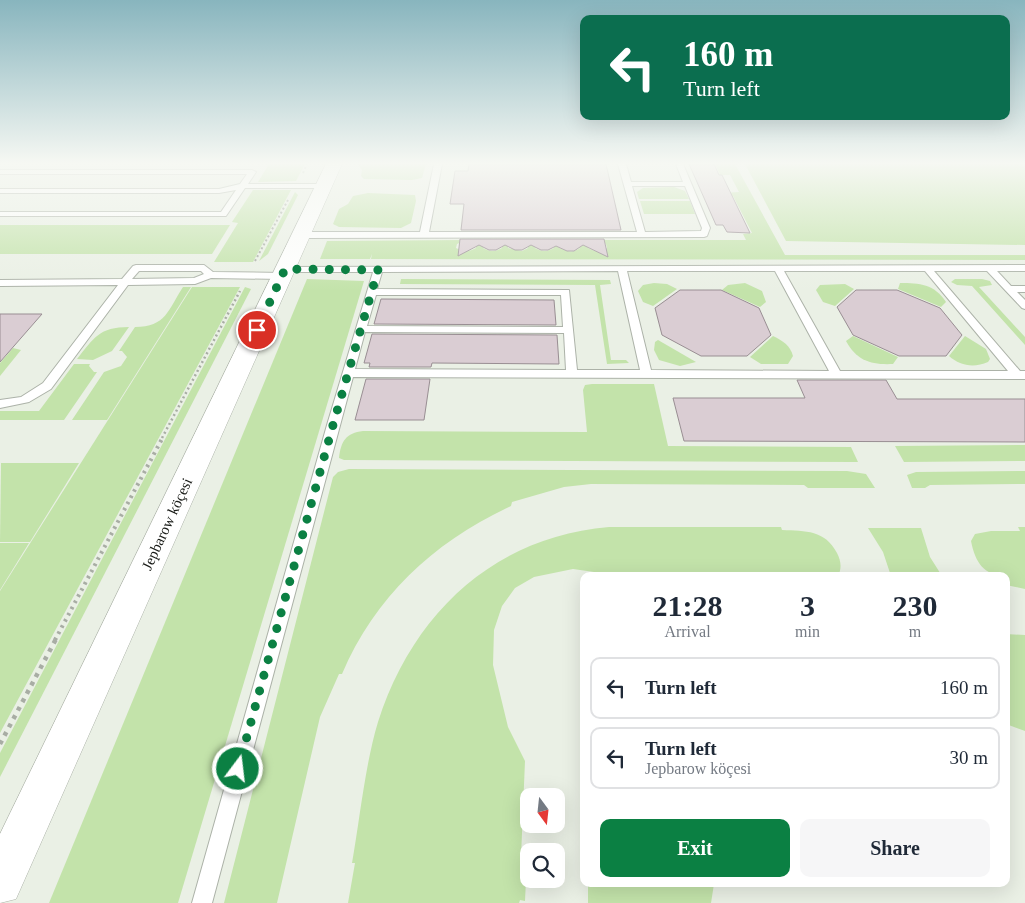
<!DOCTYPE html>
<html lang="en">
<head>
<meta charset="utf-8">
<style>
	body { margin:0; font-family:"Times New Roman",serif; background:#f6f6f7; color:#1f2937; height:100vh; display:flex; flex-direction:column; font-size:19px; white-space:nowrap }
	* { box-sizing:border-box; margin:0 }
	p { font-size:16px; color:#747a83 }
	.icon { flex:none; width:28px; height:28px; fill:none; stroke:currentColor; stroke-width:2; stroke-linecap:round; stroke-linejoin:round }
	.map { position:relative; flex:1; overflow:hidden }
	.panel { position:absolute; left:580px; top:572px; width:430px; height:315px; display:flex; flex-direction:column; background:#fff; border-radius:10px; box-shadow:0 5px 20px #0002 }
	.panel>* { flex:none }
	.banner { position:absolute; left:580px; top:15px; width:430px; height:105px; border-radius:10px; box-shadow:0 5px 20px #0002; background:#0b6e4f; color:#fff; overflow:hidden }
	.needle { width:32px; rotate:165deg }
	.tools { position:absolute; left:520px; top:788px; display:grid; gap:10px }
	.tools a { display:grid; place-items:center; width:45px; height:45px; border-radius:10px; background:#fff; box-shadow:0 5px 20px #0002; font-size:25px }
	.pin { position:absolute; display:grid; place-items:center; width:42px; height:42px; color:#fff; margin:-21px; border:2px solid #fff; border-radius:50%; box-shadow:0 1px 5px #0007 }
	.me { position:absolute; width:55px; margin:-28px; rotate:15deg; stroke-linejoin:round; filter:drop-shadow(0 0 4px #0008) }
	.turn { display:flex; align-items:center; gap:18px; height:105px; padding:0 20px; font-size:22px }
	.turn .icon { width:65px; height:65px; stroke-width:2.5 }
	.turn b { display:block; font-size:35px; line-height:42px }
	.eta { display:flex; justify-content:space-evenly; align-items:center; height:85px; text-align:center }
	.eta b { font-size:30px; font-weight:800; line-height:35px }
	.cta { display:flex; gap:10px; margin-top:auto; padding:10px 20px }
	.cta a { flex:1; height:58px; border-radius:10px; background:#0b8043; color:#fff; font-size:20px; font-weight:800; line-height:58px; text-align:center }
	.cta a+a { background:#f6f6f7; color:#1f2937 }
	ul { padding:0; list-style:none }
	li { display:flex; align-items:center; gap:15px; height:62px; margin:0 10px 8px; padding:0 10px; border:2px solid #e0e1e3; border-radius:10px }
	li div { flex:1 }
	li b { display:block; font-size:19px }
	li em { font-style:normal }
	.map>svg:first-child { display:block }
</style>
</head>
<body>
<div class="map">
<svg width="1025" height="903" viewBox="0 0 1025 903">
	<rect width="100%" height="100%" fill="#eaf0e5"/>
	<!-- green -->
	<g fill="#c3e3aa">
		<path d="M269,164H305L296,181L258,182Z"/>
		<path d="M358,164H426L422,178L412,180L364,179L361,176L362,170Z"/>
		<path d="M715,164H735L785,255H1025V260L371,259L372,254L370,259H320L327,241L466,240L457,244L456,248C464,252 469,252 476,248V244H483V248C490,252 495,252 502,248V244H508V248L522,251L528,248V244H534L535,248C542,252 547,252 554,248V243L560,244V248C568,252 573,253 580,248L579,244H587L588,248C595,252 600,252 607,248L606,244L597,240H746L743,234L752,233L733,196H724L723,193L739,192L730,175H720Z"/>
		<path d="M745,164H1025V245L786,241Z"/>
		<path d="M674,187L685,191L689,199H639L637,192L643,188Z"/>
		<path d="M253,190H291L253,262H214L238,223L232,222Z"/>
		<path d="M295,192L298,195L268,254L259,261Z"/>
		<path d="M368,193L415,195L416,201L411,223L401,228L339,227L333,224L339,209L348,204L353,196Z"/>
		<path d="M640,201H690L695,214H644Z"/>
		<path d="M0,225H230L212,254H0Z"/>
		<path d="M307,279L364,281L178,903H49Z"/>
		<path d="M401,279L610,280L611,284L600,285L611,360H626L629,363L607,364L595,285L400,284Z"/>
		<path d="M955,279H982L990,281L992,285L979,287L1025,337V345L972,286L957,285L951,282Z"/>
		<path d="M654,283L667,284L677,289L653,306L643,302L638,291L643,285Z"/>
		<path d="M745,283L762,291L766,302L760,307L722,290L728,285Z"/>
		<path d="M900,283C920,283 934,284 946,302L941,307L898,289Z"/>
		<path d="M845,284L854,289L835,306L823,302L816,290L820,285Z"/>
		<path d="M183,287H191L107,420H72L104,372L121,366L127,357L122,351H119L135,327C166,327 168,310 183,287Z"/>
		<path d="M192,287H240L0,733V591Z"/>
		<path d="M245,287L251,289L0,777V753Z"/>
		<path d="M129,327L112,351L93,360L77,359C94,338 99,327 129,327Z"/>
		<path d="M773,336C783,341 790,345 793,356L788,364H761L750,357Z"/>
		<path d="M853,336L898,357L893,364C871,365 857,361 846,341Z"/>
		<path d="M965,336L986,349L990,359L988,362C974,368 960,366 949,356Z"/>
		<path d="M658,340L696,362L680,366L659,360L654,350L655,342Z"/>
		<path d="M13,348L21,350L0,376V363Z"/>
		<path d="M74,364H90L89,366L94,372H97L64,420H0V411H39Z"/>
		<path d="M592,384H654L668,446L851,447L858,462L344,460L339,458C341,441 346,433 363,431L587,432L583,390L585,385Z"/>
		<path d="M1025,445V461L904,462L895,446Z"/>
		<path d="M1,463H79L30,542H0Z"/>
		<path d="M349,469L847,471L866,474L875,488H808L804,485L591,484L564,487L512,502L511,506C434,542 376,595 342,674H339L320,717L277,903H224L333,477L338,472Z"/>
		<path d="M1025,471V484L930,485L925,488H912L907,475L916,472Z"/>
		<path d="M609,527H781L782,530C806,531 825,530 837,553C841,561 842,568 838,576H622L573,569L534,577L515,588L502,606L494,630L493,665L508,727L525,761L521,857L527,858L525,901L520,900L519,903H348L355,863H352C360,818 365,765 378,722C413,613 494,537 609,527Z"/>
		<path d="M1018,527H1025V589L1006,585V576C984,576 975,562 971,541L975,534L991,531H1020Z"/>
		<path d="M868,528H921L930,557L942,576H891L883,552Z"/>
		<path d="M0,543H29L0,590Z"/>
		<path d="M1006,634L1025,635V731L1006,724Z"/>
		<path d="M588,884H714L711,903H588Z"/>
	</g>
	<!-- building -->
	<g fill="#dacdd3" stroke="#998e93">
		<path d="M469,164H606L621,230H461L464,204H450L455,171H468Z"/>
		<path d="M689,164H714L719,175H722L750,233L727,232L723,225H716Z"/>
		<path d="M460,239H604L608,257L583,245L574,251H567L556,246L548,250H541L531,245L522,250H515L505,245L496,250H489L479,245L458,256Z"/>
		<path d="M680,290H721L759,308L771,335L747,356H701L662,335L655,308Z"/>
		<path d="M856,290H897L940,308L962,335L946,356H899L853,335L837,307Z"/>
		<path d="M381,299L554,300L556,325L374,324Z"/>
		<path d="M0,314H42L0,362Z"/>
		<path d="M372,334L557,335L559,364L432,363L431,367H369L370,363H364Z"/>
		<path d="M366,379H430L424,420H355Z"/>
		<path d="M797,380H886L897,399H1025V442L684,441L673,398H805Z"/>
	</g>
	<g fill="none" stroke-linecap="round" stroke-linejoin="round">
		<defs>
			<g id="service">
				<path d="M434,164H442L429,232H637L618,164H626L631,182H683L676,164H683L710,228L707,236L704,237L301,238L297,235L301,232H420ZM632,186H685L702,228L701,231L645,232Z"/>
				<path d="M0,170H252L256,172L248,184H324L328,186L324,188H245L226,216H0V212H221L236,190L219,193H0V189H219L240,184L247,174H0Z"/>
				<path d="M204,265L213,272L282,273L287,276L282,279L211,278L195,284L128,285L51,389L29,402L0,408V400L21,397L43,383L118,285L0,286V280L122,279L133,266L136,265ZM139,271H201L204,274L194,278L132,279Z"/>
				<path d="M1025,265V271H997L1011,286H1025V292H1017L1025,300V309L1022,308L987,271H934L1020,371H1025V379L353,377L212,903H192L327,425L373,272H285L282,271V267ZM618,271L640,370H577L569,290L377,289L382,272ZM627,271H775L829,371L651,370ZM784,271H925L1008,371H840ZM376,295H561L563,327L367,326ZM365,332L564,333L566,370L355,369Z"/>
			</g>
			<path id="tertiary" d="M326,164H342L16,899L0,903V834Z"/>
		</defs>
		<!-- service casing -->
		<use href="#service" stroke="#acb2a8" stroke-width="2"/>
		<!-- tertiary casing -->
		<use href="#tertiary" stroke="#acb2a8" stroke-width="1"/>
		<!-- path-far3 -->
		<g stroke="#a8ada4" stroke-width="2" stroke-dasharray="2 2.5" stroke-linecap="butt">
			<path d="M303,173L307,164"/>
			<path d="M255,261L288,200"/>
		</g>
		<!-- path-far2 -->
		<path stroke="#a8ada4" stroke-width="2.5" stroke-dasharray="2 3" stroke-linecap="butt" d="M162,438L240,291"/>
		<!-- path-far1 -->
		<path stroke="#a8ada4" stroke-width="4" stroke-dasharray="2.5 4.5" stroke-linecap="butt" d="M55,640L163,437"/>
		<!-- path -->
		<path stroke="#a8ada4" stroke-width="4.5" stroke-dasharray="4 5.5" stroke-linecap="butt" d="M0,744L56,639"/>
		<!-- service -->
		<use href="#service" fill="#fff" fill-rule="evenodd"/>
		<!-- tertiary -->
		<use href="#tertiary" fill="#fff" fill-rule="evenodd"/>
	</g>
	<!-- sky -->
	<linearGradient id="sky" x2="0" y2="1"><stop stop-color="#88b5be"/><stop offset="0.56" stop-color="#f6f8f3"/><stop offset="1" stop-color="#f6f8f3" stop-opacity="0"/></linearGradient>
	<rect width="1025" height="291" fill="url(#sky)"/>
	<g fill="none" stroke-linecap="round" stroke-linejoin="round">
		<!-- route -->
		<path stroke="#0b8043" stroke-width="9" stroke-dasharray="0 16.2" d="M238,769L333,425L378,270L285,269L257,330"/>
	</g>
	<g text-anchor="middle" stroke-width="5" stroke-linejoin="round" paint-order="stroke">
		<!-- street labels -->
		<g font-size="15" fill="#1b1d19" stroke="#fff">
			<text transform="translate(167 524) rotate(-65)" y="5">Jepbarow köçesi</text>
		</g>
	</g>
</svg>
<div class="tools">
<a><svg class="needle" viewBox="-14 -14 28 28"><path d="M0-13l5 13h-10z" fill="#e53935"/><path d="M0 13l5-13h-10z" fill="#747a83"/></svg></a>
<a><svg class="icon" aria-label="search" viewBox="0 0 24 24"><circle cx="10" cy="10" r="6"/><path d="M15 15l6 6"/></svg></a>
</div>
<div class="pin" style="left:257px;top:330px;background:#d93025"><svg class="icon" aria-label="arrive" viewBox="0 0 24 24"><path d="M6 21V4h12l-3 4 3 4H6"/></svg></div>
<svg class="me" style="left:238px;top:769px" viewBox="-20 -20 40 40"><circle r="17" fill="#0b8043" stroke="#fff" stroke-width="3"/><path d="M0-11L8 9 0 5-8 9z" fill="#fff"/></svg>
<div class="banner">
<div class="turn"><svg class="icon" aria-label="left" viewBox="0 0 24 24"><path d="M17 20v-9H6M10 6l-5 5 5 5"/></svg><div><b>160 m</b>Turn left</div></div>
</div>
<section class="panel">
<div class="eta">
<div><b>21:28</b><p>Arrival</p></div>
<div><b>3</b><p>min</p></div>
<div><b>230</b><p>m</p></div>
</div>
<ul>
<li><svg class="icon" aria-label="left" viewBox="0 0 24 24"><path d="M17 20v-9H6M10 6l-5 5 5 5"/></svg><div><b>Turn left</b></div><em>160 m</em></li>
<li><svg class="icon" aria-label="left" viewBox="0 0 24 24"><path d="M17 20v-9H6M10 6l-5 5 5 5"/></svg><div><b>Turn left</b><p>Jepbarow köçesi</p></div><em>30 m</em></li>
</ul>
<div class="cta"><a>Exit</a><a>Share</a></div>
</section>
</div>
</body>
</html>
